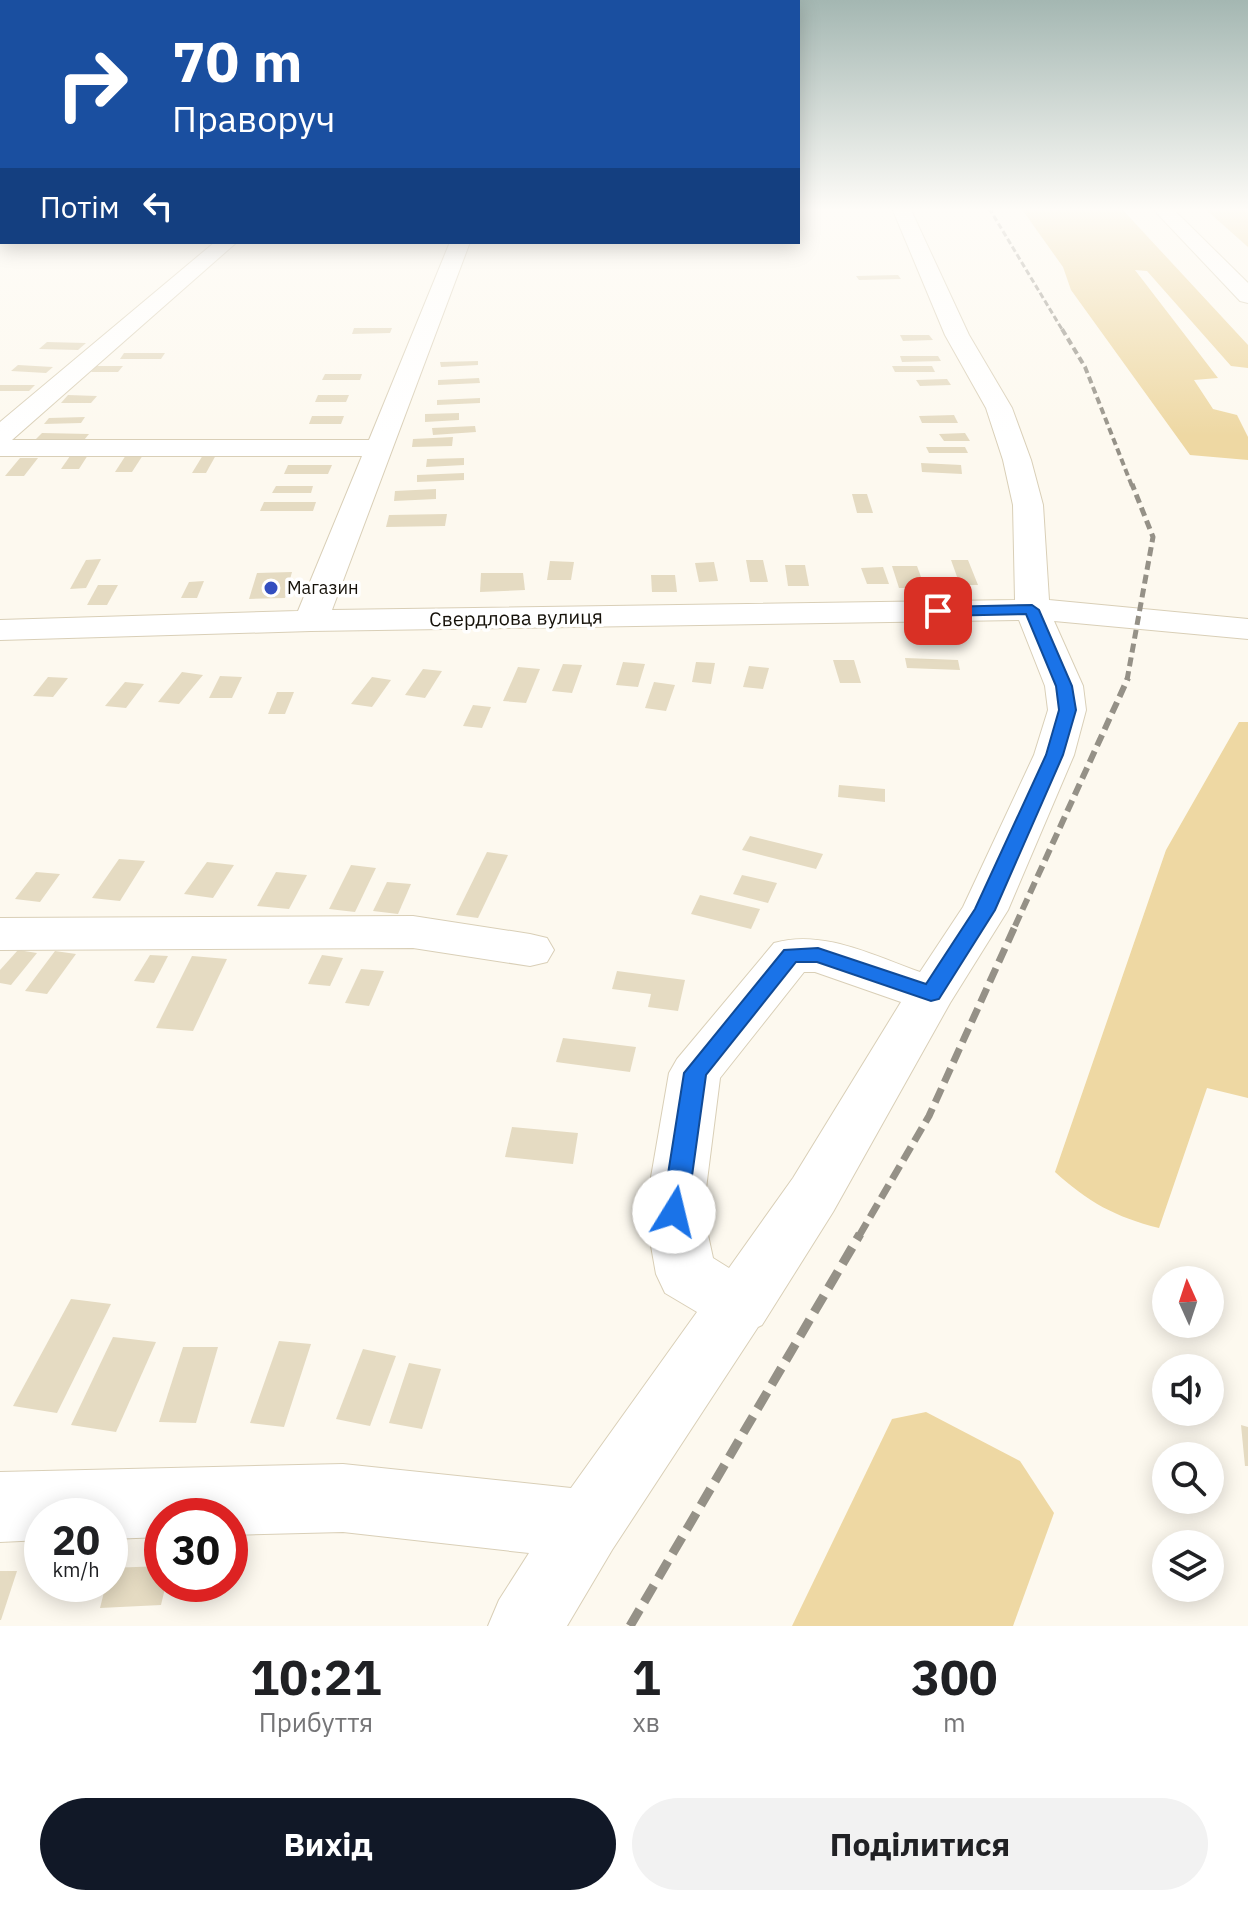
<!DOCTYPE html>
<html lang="uk">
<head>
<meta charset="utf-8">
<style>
	body { margin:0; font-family:"IBM Plex Sans",sans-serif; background:#f2f2f2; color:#202124; height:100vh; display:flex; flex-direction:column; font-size:30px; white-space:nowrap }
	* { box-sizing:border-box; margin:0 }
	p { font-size:26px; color:#757577 }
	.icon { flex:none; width:44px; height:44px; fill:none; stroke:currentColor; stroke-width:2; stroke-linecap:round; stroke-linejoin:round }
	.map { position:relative; height:1626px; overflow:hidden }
	.drawer { display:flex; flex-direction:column; background:#fff; flex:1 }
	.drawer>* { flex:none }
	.guide { position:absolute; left:0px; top:0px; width:800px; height:244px; box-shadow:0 4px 20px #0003; background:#1a4fa0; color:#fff; overflow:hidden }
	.needle { width:52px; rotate:357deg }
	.buttons { position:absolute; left:1152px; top:1266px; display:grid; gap:16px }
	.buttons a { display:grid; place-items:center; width:72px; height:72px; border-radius:50%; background:#fff; box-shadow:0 4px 20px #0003; font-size:40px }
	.speed { position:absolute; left:24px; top:1498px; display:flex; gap:16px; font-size:40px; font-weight:700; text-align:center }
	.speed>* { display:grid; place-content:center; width:104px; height:104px; border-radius:50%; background:#fff; box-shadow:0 4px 20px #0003; line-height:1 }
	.speed small { font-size:20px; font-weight:400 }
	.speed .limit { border:12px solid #d22; background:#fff; color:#111 }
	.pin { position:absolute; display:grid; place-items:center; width:68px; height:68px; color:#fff; margin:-34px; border-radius:16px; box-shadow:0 4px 12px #0006 }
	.me { position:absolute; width:88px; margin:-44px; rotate:9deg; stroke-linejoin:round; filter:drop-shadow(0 0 6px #0008) }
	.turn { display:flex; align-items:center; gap:28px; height:168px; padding:0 40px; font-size:36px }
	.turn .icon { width:104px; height:104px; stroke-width:2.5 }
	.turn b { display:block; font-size:56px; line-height:68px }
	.then { display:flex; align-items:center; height:76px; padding:0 40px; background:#0003; gap:16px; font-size:30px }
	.eta { display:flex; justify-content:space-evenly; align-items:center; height:136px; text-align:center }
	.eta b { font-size:48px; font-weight:800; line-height:56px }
	.button { display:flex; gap:16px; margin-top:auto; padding:16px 40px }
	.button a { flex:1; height:92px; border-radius:48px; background:#111827; color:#fff; font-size:32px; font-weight:800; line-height:92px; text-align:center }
	.button a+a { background:#f2f2f2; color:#202124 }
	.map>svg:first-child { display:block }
</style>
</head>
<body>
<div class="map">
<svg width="1248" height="1626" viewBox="0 0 1248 1626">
	<rect width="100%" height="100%" fill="#fdf9ef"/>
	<!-- green -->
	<g fill="#eed8a3">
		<path d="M1021,208H1121L1248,345V368L1231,366L1147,271L1135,270L1218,378L1194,380L1213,409L1237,415L1248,437V460L1190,455L1071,290L1063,267Z"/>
		<path d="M1204,208H1248V247Z"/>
		<path d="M1239,722H1248V1098L1207,1088L1159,1228C1115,1217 1088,1202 1055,1172L1166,850Z"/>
		<path d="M926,1412L1020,1461L1054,1513L1013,1626H792L892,1419Z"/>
	</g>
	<!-- building -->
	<g fill="#e5dbc2">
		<path d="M898,275L901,279L859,280L856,276Z"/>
		<path d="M354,328H392L390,333L352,334Z"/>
		<path d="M900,335H929L933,340L903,341Z"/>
		<path d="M47,342L86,343L78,350L39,349Z"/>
		<path d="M124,353H165L161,359H120Z"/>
		<path d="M900,356H938L941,361L902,362Z"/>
		<path d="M478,361V365L441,367L440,362Z"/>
		<path d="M18,365L53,367L46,373L11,371Z"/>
		<path d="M96,366H123L118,372H91Z"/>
		<path d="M892,366H932L935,372H895Z"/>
		<path d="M325,374H362L360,380H322Z"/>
		<path d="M479,378L480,383L438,385V380Z"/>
		<path d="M947,379L951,385L920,386L916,380Z"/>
		<path d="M0,385H35L29,391H0Z"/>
		<path d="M68,395L97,396L91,403H61Z"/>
		<path d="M318,395H349L346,402H315Z"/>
		<path d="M480,398V403L437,405V400Z"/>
		<path d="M459,413V420L425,422V414Z"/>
		<path d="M954,415L958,423H922L919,416Z"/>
		<path d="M312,416H344L341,424H309Z"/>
		<path d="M85,417L81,423L44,424L49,418Z"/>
		<path d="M475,426L476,432L433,435L432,428Z"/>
		<path d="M42,433L89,434L84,440L36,439Z"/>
		<path d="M965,433L970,441H944L939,434Z"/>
		<path d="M453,437L452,446L412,447L413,439Z"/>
		<path d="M926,447H965L968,453H929Z"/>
		<path d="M88,455L79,469H61L70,456Z"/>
		<path d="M126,455H143L132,472H115Z"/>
		<path d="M203,455H216L206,473H192Z"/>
		<path d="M20,458H38L24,476H5Z"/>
		<path d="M464,458V465L426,467L427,459Z"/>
		<path d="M921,463L961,465L962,474L922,472Z"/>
		<path d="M288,465H332L328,474H284Z"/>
		<path d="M464,473V480L417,482V475Z"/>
		<path d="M276,486H313L311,493H272Z"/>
		<path d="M436,489V499L394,501L395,491Z"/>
		<path d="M852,494H867L873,513H857Z"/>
		<path d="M264,502H316L313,511H260Z"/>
		<path d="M447,514L445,526L386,527L389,515Z"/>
		<path d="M101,559L86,588L70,589L86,560Z"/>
		<path d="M746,560H763L768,582H750Z"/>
		<path d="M951,560H968L978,585H960Z"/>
		<path d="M550,561L574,562L571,580H547Z"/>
		<path d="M714,562L718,581L699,582L695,563Z"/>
		<path d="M785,565H805L809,586H788Z"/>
		<path d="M892,566H917L925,588H899Z"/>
		<path d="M883,567L889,584H867L861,568Z"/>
		<path d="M292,572L285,598L249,599L257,573Z"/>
		<path d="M481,573H523L525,590L480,592Z"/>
		<path d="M651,575H675L677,592H652Z"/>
		<path d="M204,581L197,598H181L189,582Z"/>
		<path d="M98,585H118L107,605H87Z"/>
		<path d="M905,658L958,660L960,670L907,668Z"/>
		<path d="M833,660H854L861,683H840Z"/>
		<path d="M623,662L645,664L638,687L616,685Z"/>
		<path d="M696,662L715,663L711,684L692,682Z"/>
		<path d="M563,664L582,665L572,693L552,691Z"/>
		<path d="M749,666L769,668L763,689L743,687Z"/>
		<path d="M518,667L540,669L526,703L503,701Z"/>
		<path d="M423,669L442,671L425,698L405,695Z"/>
		<path d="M182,672L203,675L179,704L158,702Z"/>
		<path d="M220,676L242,677L232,698H209Z"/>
		<path d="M48,677L68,678L53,697L33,696Z"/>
		<path d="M372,677L391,680L372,707L351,704Z"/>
		<path d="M125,682L144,684L126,708L105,706Z"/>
		<path d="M654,682L675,685L666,711L645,708Z"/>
		<path d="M277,692H294L285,714H268Z"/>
		<path d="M473,705L491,707L482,728L463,726Z"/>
		<path d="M839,785L885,789V802L838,797Z"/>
		<path d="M750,836L823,854L816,869L742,850Z"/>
		<path d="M487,852L508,855L478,918L456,915Z"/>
		<path d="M119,859L145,861L120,901L92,898Z"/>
		<path d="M207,862L234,865L213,898L184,894Z"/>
		<path d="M351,865L376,868L355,912L329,909Z"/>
		<path d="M36,872L60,874L40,902L15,899Z"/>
		<path d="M276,872L307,875L289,909L257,906Z"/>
		<path d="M742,875L777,883L768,903L733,894Z"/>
		<path d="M387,882L411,884L398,914L373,911Z"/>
		<path d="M700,895L760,909L751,929L691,914Z"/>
		<path d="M18,950L37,953L11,985L0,983V970Z"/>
		<path d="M55,951L76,954L47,994L25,991Z"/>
		<path d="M150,955L168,956L154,983L134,981Z"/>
		<path d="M322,955L343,958L330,986L308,984Z"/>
		<path d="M192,956L227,959L193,1031L156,1028Z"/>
		<path d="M361,969L384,971L369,1006L345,1003Z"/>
		<path d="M617,971L685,980L678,1011L648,1007L651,994L612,989Z"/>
		<path d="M563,1038L636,1047L630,1072L556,1062Z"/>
		<path d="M512,1127L578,1133L573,1164L505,1157Z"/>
		<path d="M71,1299L111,1304L57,1413L13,1406Z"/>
		<path d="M113,1337L156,1342L116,1432L71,1425Z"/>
		<path d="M279,1341L311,1344L284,1427L250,1423Z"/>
		<path d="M183,1347H218L196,1423L159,1422Z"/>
		<path d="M363,1349L396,1356L370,1426L336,1419Z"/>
		<path d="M409,1363L441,1369L422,1429L389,1423Z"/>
		<path d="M1241,1425L1248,1427V1466H1245Z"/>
		<path d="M162,1566V1584H166L161,1605L100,1608L106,1584H110V1568Z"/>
		<path d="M0,1571H17L1,1620H0Z"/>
	</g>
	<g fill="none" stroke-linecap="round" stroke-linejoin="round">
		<defs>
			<g id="minor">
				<path d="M892,208H910L969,335L1012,408L1031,460L1043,505L1049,600L1248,619V639L1054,621L1083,686L1086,710L1074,755L1008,910L950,1003L833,1212L762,1325L758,1327L612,1550L567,1626H488L499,1600L529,1553L343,1532L230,1535V1516H162V1537L110,1539V1516H42V1540L0,1542V1472L343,1464L571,1488L697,1312L665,1293L656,1274L645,1212L669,1073L677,1059L774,943C823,929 874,956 920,972L963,907L1034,755L1048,710L1045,686L1019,620L311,631L0,640V620L298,611L362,456H0V422L215,242H237L12,440H369L450,242H470L332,610L1015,600L1013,505L1003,460L986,408L945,335ZM804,972H815L901,1002L793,1178L729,1268L713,1258L703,1212L720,1078Z"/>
				<path d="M413,916L530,934L547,938L554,950L547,962L530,966L413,948L0,950V918Z"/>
			</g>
			<path id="major" d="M1152,208H1172L1248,283V303L1240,301Z"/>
		</defs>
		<!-- minor casing -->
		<use href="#minor" stroke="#d9cfb7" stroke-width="2"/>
		<!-- major casing -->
		<use href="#major" stroke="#d9cfb7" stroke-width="2"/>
		<!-- minor -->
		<use href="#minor" fill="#fff" fill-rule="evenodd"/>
		<!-- major -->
		<use href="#major" fill="#fff" fill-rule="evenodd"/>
		<!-- rail-far5 -->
		<path stroke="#959187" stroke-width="3" stroke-dasharray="6 3" stroke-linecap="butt" d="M989,208L1063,331"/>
		<!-- rail-far4 -->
		<path stroke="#959187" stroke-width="4" stroke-dasharray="7 4" stroke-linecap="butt" d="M1062,329L1085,367L1132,486"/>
		<!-- rail-far3 -->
		<path stroke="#959187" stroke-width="5" stroke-dasharray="9 5" stroke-linecap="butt" d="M1127,680L1153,537L1132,484"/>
		<!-- rail-far2 -->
		<path stroke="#959187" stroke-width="6" stroke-dasharray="12 6" stroke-linecap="butt" d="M1015,926L1128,678"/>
		<!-- rail-far1 -->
		<path stroke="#959187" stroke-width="7" stroke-dasharray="15 7" stroke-linecap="butt" d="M859,1236L929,1116L1016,924"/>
		<!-- rail -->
		<path stroke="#959187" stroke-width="9" stroke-dasharray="19 9" stroke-linecap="butt" d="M630,1626L860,1234"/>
	</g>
	<!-- sky -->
	<linearGradient id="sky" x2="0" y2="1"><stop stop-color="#a4b7b2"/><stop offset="0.48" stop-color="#fefcf8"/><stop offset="1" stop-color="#fefcf8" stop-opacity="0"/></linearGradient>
	<rect width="1248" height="436" fill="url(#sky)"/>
	<!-- route -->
	<path fill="#1a73e8" stroke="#114b97" stroke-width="2" d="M1032,605L1039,610L1072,686L1076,710L1063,755L995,910L939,999L931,1001L817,962H796L706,1075L687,1212L683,1220L674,1223L665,1220L662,1212L684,1073L784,950L818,948L926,984L975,909L1046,755L1059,710L1056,686L1026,614L938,616L930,611L938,607Z"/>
	<!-- markers -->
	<circle fill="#334ebf" stroke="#fff" stroke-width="3" cx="271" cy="588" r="8"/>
	<g text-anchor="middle" stroke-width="7" stroke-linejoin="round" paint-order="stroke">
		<!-- far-poi labels -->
		<g font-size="18" fill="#151109" stroke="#fff" text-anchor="start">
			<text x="287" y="594">Mагазин</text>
		</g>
		<!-- street labels -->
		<g font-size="20" fill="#151109" stroke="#fff">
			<text transform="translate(516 618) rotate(-1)" y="7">Свердлова вулиця</text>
		</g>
	</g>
</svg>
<div class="buttons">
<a><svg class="needle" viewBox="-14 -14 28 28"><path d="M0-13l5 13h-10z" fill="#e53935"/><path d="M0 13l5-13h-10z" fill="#757577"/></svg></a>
<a><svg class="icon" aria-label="sound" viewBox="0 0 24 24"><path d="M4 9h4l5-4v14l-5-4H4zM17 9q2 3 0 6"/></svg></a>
<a><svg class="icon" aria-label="search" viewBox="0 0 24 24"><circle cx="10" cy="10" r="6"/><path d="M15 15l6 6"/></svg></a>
<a><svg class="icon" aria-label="layers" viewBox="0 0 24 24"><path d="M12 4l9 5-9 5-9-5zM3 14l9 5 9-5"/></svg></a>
</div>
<div class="speed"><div>20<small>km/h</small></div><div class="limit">30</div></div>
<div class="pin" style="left:938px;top:611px;background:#d93025"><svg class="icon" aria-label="arrive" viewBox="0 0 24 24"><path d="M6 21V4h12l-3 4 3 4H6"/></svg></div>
<svg class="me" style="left:674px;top:1212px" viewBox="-20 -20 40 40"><circle r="19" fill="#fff"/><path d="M0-13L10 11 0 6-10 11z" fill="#1a73e8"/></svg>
<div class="guide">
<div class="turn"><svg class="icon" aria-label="right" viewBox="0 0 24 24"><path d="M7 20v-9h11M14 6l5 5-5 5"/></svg><div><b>70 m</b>Праворуч</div></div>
<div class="then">Потім<svg class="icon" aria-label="left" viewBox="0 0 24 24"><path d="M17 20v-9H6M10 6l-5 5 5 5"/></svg></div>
</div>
</div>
<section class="drawer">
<div class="eta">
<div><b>10:21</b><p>Прибуття</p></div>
<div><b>1</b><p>хв</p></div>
<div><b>300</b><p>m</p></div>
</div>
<div class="button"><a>Вихід</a><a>Поділитися</a></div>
</section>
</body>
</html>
